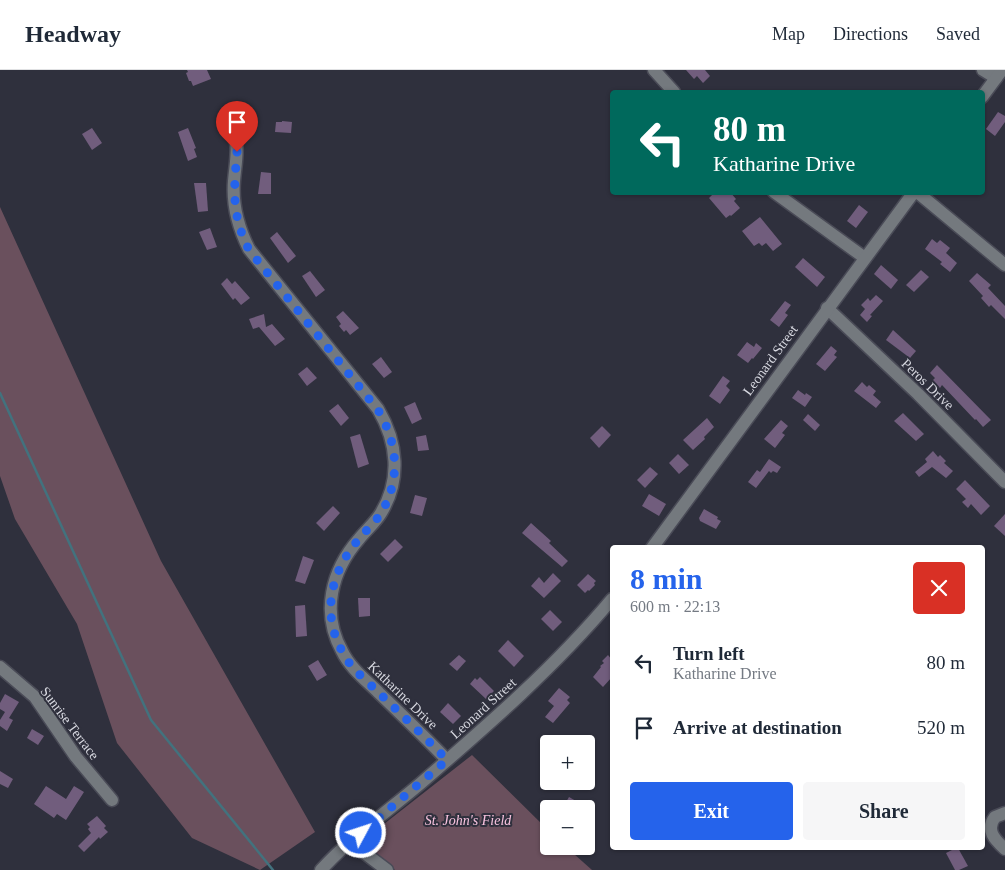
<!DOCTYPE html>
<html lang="en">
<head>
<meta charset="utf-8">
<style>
	body { margin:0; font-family:Georgia,serif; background:#f6f6f7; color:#1f2937; height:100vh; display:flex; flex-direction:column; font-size:19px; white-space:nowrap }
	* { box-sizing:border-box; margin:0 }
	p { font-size:16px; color:#747a83 }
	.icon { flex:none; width:28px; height:28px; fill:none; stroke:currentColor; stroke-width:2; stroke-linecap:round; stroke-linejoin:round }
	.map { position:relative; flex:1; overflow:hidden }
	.details { position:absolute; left:610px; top:475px; width:375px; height:305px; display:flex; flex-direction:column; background:#fff; border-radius:5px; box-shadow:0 1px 4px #0004 }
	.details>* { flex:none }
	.guide { position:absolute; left:610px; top:20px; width:375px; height:105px; border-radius:5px; box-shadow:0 1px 4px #0004; background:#00695c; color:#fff; overflow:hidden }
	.buttons { position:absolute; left:540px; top:665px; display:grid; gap:10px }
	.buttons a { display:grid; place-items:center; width:55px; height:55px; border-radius:5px; background:#fff; box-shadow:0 1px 4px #0004; font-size:25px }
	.pin { position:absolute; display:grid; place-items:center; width:42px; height:42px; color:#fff; margin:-51px -21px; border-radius:50% 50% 50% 0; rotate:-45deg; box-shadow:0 0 5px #0007 }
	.pin .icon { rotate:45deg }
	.me { position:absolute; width:55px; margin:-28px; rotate:50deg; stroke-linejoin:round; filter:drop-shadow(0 0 4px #0008) }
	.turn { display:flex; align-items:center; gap:18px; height:105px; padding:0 20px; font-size:22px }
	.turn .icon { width:65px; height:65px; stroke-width:2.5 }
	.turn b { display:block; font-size:35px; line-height:42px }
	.round { display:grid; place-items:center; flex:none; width:52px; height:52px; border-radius:5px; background:#f6f6f7 }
	.overview { display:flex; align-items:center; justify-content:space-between; height:85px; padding:0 20px }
	h1 { font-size:30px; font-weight:700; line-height:38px; color:#2563eb }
	.action { display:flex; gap:10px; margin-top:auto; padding:10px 20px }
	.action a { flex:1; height:58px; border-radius:5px; background:#2563eb; color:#fff; font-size:20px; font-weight:700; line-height:58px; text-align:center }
	.action a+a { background:#f6f6f7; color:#1f2937 }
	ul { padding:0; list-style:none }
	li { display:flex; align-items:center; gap:15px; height:65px; padding:0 20px }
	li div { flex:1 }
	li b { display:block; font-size:19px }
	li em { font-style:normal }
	header { display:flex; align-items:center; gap:30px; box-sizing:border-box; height:70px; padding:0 25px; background:#fff; border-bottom:1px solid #e0e1e3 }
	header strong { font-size:24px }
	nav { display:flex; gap:28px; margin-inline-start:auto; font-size:18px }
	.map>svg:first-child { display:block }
</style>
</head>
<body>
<header>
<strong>Headway</strong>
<nav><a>Map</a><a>Directions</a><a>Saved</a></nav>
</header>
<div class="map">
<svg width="1005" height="800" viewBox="0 0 1005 800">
	<rect width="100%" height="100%" fill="#2f303d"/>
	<!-- green -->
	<g fill="#6a505d">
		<path d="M0,137L161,491L315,762L260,800L192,768L117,673L77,554L15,449L0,406Z"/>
		<path d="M472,685L549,761V776H565L592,800H395L361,772Z"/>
	</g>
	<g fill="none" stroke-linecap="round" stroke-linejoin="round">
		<!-- stream -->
		<path stroke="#42727e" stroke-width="2.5" d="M0,323L151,650L273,800"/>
	</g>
	<!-- building -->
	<g fill="#715d7d">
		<path d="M187,0H207L211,9L193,16L191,11H189L186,3L188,2Z"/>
		<path d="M686,0H705L710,6L703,13L697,6L694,9Z"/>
		<path d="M998,42L1005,46V52L995,66L986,59Z"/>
		<path d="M282,51L292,52L291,63L275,62L276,52H282Z"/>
		<path d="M92,58L102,73L92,80L82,64Z"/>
		<path d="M188,58L196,78L194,79L197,87L188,91L178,62Z"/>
		<path d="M261,102L271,103V124H258Z"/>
		<path d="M194,113H206L208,141L198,142Z"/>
		<path d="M715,122H730L736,129L734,131L740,138L731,146L730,145L726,148L709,128Z"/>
		<path d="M859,135L868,142L856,158L847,151Z"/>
		<path d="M760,147L782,174L773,181L766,173L762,176L759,173L754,176L742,161Z"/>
		<path d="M210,158L217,177L207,180L199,162Z"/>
		<path d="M277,162L296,186L288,193L270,168Z"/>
		<path d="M932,169L937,173L940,170L950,178L946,183L957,193L950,202L940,194L942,192L925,179Z"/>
		<path d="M803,188L825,207L817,217L795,197Z"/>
		<path d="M881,195L898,210L891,219L874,204Z"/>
		<path d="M921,200L929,207L914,222L906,215Z"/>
		<path d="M310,201L325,220L316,227L302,206Z"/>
		<path d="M977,203L991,215L988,218L1005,236V249L991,235L989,237L981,228L983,226L969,211Z"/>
		<path d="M227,208L232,214L235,211L250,228L241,235L235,228L233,230L221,214Z"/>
		<path d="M876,225L883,231L870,245L872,246L867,252L860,245L865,239L861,235L868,228L870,231Z"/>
		<path d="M785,231L791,235L785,243L788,245L779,257L770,250Z"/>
		<path d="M343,241L359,258L350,265L346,260L344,262L339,256L341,254L336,247Z"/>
		<path d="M264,244L266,257L272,254L285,269L275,276L259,257L253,259L249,249Z"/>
		<path d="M893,260L916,281L910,288L886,270Z"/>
		<path d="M747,272L754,277L756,273L762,278L753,289L752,288L748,293L737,285Z"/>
		<path d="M831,276L837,281L834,285L837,287L825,301L816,294Z"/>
		<path d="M381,287L392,302L384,308L372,294Z"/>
		<path d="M937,295L991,350L983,357L976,349L975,350L942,315L940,318L933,310L935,308L930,303Z"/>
		<path d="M307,297L317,308L307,316L298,304Z"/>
		<path d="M723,306L730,311L726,316L730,320L720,334L709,326Z"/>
		<path d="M862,312L867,317L869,315L876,321L873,325L881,332L876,338L854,321Z"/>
		<path d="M798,320L805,325L806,323L812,327L805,337L792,328Z"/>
		<path d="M415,332L422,349L412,354L404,337Z"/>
		<path d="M338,334L349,348L341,356L329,341Z"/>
		<path d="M903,343L924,364L916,371L894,351Z"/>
		<path d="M808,344L820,355L815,361L803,350Z"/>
		<path d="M707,348L714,357L704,367L705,369L693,380L683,370Z"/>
		<path d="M781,350L788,356L782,363L785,365L775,378L764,369Z"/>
		<path d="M602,356L611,365L599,378L590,368Z"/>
		<path d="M360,364L369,394L358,398L350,367Z"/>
		<path d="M426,365L429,380L418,381L416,367Z"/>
		<path d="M933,381L938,387L940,385L946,391L944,393L953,401L946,408L932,397L919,407L915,402L927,392L925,389Z"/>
		<path d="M678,384L689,395L679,404L669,393Z"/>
		<path d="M769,389L781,397L777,403L773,401L771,403L769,401L756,418L748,412L757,400L760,402Z"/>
		<path d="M650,397L658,404L645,418L637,410Z"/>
		<path d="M965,410L990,436L981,445L971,434L968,438L962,432L966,429L956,419Z"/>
		<path d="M649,424L666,434L659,446L642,436Z"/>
		<path d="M415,425L427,428L422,446L410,443Z"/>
		<path d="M333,436L340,443L324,461L316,453Z"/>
		<path d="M704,439L718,447L717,449L721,451L716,459L700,451L699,448Z"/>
		<path d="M1005,444V466L994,456Z"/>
		<path d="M531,453L551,471L549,473L568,491L562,497L522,463Z"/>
		<path d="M395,469L403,477L388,492L380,484Z"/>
		<path d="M303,486L314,490L305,514L295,511Z"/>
		<path d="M553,503L561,511L544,528L531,516L539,507L544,513Z"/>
		<path d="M588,504L596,511L594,513L595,515L589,521L588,520L585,523L577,515Z"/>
		<path d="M358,528H370V546L359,547Z"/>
		<path d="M305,535L307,566L296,567L295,536Z"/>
		<path d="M550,540L562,552L553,561L541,549Z"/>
		<path d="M508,570L524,586L514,597L498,581Z"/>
		<path d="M459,585L466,591L457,601L449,594Z"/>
		<path d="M608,585L612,590V607L603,617L593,607L601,597L600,596L604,593L602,591Z"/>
		<path d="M318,590L327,605L317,611L308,596Z"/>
		<path d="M480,607L494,621L486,629L470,614L475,608L477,610Z"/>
		<path d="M559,618L570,627L567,630L570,633L553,653L545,647L554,636L548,631Z"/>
		<path d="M5,624L19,632L9,648L13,650L7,661L0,656V650L5,642L0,639V633Z"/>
		<path d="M448,633L461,646L453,654L440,642Z"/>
		<path d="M32,659L44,666L38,675L27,668Z"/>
		<path d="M0,701L13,709L8,718L0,714Z"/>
		<path d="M46,716L66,729L74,716L84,722L66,750L57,744L54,748L34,734Z"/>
		<path d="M569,727L590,739H562Z"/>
		<path d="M97,746L106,756L104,758L108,762L100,769L99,767L84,782L78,776L91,763L88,759L90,757L87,754Z"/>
		<path d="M956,778H958L968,796L959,800H955L946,783Z"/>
	</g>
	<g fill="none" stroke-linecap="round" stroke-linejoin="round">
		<defs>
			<g id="minor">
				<path d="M654,0L674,22"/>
				<path d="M983,0L996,8"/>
				<path d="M982,27L1002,0"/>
				<path d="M231,54C240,77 236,88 234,111C232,135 239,159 249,179L378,339C398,373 401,410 381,443C375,453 366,460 359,469C331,501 321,543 342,581C350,598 366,610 379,623C402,645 425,667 447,690"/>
				<path d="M774,122L865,188"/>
				<path d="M917,122L1005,195"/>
				<path d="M827,238L918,324L1005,412"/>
				<path d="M652,478L914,122"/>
				<path d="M0,597L35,627L76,687L112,730"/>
				<path d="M1005,743L995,747C985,760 995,770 1005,779"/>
				<path d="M350,772L387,800"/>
				<path d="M321,800C351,767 388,741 421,713C488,655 555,597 612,529"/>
			</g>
		</defs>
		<!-- minor casing -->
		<use href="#minor" stroke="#4a4b57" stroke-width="15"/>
		<!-- minor -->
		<use href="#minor" stroke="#74797e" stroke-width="12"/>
	</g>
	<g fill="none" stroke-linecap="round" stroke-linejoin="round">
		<!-- route -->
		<path stroke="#2563eb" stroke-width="9" stroke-dasharray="0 16.2" d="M237,82C234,120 231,144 249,180L378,340C398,373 401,410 381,443C375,453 366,460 359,469C331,501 321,543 342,581C350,598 366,610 379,623C402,645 425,667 447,690L361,763"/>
	</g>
	<g text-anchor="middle" stroke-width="4" stroke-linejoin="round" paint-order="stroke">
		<!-- street labels -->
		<g font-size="14" fill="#d8d9e1" stroke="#2f303d">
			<text transform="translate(770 290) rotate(-54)" y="5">Leonard Street</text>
			<text transform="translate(928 314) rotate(44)" y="5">Peros Drive</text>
			<text transform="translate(403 625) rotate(44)" y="5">Katharine Drive</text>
			<text transform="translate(483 638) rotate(-42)" y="5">Leonard Street</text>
			<text transform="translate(70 653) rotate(53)" y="5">Sunrise Terrace</text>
		</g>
		<!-- park labels -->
		<g font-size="14" font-style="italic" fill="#f8c3df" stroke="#2f303d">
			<text x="468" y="755">St. John's Field</text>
		</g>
	</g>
</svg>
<div class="buttons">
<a>+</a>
<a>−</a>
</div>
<div class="pin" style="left:237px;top:82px;background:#d93025"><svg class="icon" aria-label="arrive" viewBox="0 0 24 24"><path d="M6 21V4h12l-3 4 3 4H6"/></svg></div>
<svg class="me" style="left:361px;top:763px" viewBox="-20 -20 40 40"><circle r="17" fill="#2563eb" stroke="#fff" stroke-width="3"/><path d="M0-11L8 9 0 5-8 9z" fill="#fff"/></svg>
<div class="guide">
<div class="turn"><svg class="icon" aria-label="left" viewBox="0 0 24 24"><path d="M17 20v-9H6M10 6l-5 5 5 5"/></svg><div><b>80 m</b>Katharine Drive</div></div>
</div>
<section class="details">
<div class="overview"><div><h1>8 min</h1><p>600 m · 22:13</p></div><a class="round" style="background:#d93025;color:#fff"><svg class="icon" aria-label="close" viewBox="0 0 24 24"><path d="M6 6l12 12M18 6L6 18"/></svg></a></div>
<ul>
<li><svg class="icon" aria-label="left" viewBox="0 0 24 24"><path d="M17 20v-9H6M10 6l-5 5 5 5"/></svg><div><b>Turn left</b><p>Katharine Drive</p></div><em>80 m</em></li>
<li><svg class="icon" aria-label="arrive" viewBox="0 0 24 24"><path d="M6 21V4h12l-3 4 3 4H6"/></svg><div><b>Arrive at destination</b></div><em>520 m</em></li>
</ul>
<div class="action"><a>Exit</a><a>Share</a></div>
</section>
</div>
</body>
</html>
